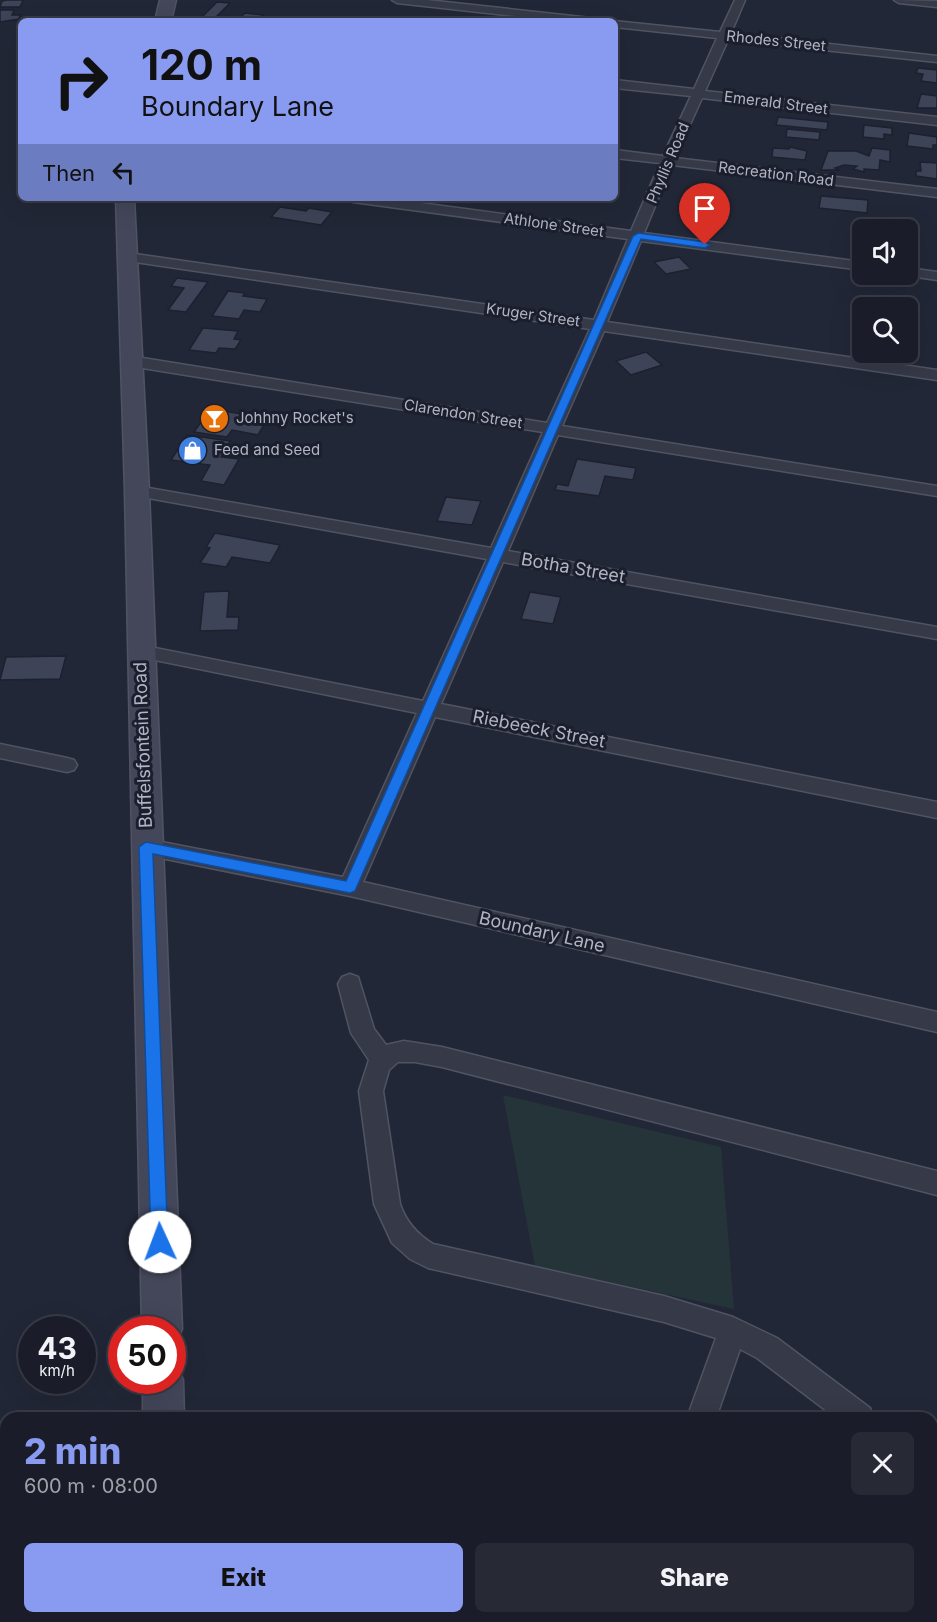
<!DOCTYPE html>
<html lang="en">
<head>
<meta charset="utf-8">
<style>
	body { margin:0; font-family:Inter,sans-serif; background:#272a35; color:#f1f3f6; height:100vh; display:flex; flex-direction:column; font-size:22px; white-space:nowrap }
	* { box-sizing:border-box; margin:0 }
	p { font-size:20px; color:#9fa2a8 }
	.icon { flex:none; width:33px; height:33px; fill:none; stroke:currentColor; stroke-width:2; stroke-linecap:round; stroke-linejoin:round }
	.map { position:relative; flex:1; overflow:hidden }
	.panel { position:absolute; left:0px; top:1412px; width:938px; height:212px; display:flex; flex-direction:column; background:#1a1d29; border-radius:18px 18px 0 0; box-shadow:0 6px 24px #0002,0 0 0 2px #383b46 }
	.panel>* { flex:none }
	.banner { position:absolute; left:18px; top:18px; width:600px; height:183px; border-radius:9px; box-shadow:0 6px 24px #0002,0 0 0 2px #383b46; background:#889bf1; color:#111; overflow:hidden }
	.controls { position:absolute; left:852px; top:219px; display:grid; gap:12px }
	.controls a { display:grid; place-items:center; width:66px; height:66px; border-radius:9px; background:#1a1d29; box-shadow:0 6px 24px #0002,0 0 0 2px #383b46; font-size:30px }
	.speed { position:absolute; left:18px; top:1316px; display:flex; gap:12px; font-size:30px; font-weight:700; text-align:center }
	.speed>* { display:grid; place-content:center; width:78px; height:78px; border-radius:50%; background:#1a1d29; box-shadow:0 6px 24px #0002,0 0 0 2px #383b46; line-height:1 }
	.speed small { font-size:15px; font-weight:400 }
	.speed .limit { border:9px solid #d22; background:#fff; color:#111 }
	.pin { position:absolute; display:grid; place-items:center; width:51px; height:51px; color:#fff; margin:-62px -26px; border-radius:50% 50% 50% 0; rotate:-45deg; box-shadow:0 0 6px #0007 }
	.pin .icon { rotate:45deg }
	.me { position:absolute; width:66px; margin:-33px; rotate:358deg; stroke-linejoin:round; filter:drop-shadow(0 0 4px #0008) }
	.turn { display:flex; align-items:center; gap:21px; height:126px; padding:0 24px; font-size:27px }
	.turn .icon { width:78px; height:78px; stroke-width:2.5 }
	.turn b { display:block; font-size:42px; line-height:51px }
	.then { display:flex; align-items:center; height:57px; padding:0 24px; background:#0003; gap:12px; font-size:22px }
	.round { display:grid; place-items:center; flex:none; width:63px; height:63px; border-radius:9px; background:#272a35 }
	.head { display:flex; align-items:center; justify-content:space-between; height:102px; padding:0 24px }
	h1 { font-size:36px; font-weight:800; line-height:45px; color:#889bf1 }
	.primary-button { display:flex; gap:12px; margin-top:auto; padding:12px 24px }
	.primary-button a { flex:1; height:69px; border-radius:9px; background:#889bf1; color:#111; font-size:24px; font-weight:800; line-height:69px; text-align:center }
	.primary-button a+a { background:#272a35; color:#f1f3f6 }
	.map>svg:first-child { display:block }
</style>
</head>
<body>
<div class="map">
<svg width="937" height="1622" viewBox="0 0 937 1622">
	<rect width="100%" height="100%" fill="#222737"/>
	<!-- green -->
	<path fill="#253439" d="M503,1095L721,1147L734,1309L535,1266Z"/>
	<!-- building -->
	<g fill="#3e4457" stroke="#1d202e" stroke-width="1.5">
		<path d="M7,0H23L20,7H0L2,1Z"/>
		<path d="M217,2L230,3L212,21H198Z"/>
		<path d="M0,10H14L12,15H20L19,19L0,22Z"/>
		<path d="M245,13L263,15L257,21H237Z"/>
		<path d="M918,68L937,70V83L921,81L923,74L916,73Z"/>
		<path d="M921,94L937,96V108H917Z"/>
		<path d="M778,117L828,122L827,130L776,125Z"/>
		<path d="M864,125L892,128V135L884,134V139L863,137Z"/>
		<path d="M787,129L820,132L819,140L786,137Z"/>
		<path d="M909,133L937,137V145H933V149L907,146Z"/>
		<path d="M790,147L807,151L805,160L772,157L773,148L789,149Z"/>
		<path d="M872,148L890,150V162L880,160L879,170L864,169V172L853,169L857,166L844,165L835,168L840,170H821L828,151H856L869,156Z"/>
		<path d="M920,162L937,163V179L916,176V171H921Z"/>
		<path d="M821,196L868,200L867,213L819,208Z"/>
		<path d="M280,207L306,211L309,208L332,212L321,225L271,217Z"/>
		<path d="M679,257L691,269L666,274L654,262Z"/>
		<path d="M177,278L208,282L186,312L168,310L184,288L171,286Z"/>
		<path d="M228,291L245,293L243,296L267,299L260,312L244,310L239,319L212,316Z"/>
		<path d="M203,328L238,331L234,339L241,340L235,349L219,348L216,353L189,350Z"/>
		<path d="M646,352L662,365L631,375L616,361Z"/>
		<path d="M210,409L268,418L258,435L232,430L227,437L194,432Z"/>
		<path d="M187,435L230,441L221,457L239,459L224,485L201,481L210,465L171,460Z"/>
		<path d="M577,459L636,468L633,480L605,476L599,496L555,490L557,484L568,486Z"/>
		<path d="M446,497L481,501L472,525L437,521Z"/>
		<path d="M215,533L280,545L270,563L232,557L226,567L200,563L210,548L206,547Z"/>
		<path d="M229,591L227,617H239L238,630L200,631L204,592Z"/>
		<path d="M530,592L561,597L553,624L521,619Z"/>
		<path d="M66,656L60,679L0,680L6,657Z"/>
	</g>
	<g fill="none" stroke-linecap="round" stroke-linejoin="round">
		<defs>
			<g id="minor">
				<path d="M392,0H427L591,18L596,21H561L397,3Z"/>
				<path d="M735,0H745L731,33L937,56V62L728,40L705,91L937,117V125L702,98L675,158L937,189V197L672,165L644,233L862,262V270L641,241L607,322L937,370V380L604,331L562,426L937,486V496L558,435L508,551L937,627V639L503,562L441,704L937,802V818L435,717L363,882L937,1012V1032L350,896L146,855L138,853L135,847L138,841L146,839L343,877L417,713L140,657L133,656L131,651L133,646L140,645L423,701L487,559L137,496L131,495L129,491L131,487L137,486L491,548L543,432L130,366L122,361L125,358L130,356L547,423L590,329L128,261L123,260L121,257L123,254L128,253L594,320L628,239L353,202L346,198H383L631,231L660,163L615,158V150L663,156L691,96L615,88V80L694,89L717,38L615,27L614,21L720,32Z"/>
				<path d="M894,0L937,1V7L899,3Z"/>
				<path d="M908,268L937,272V280L903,275L908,274Z"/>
				<path d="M0,744L67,758L74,760L77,765L74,770L67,772L0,758Z"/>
				<path d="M350,974L358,977L374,1029L386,1045L404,1041L442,1047L937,1171V1195L442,1067L415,1062H398L389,1070L383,1091L400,1204C406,1222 417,1234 433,1244L664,1296L733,1317L777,1338L870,1408L874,1418H836L757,1358L740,1349L716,1418H687L716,1338L664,1322L428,1268L410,1259L392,1243L374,1204L359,1091L369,1060L351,1033L338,984L342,977Z"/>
				<path d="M0,1426H6V1454L0,1456Z"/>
				<path d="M932,1456L937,1458V1490L932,1487Z"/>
				<path d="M781,1617H816L818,1622H783Z"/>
			</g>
			<g id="secondary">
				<path d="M160,0H176L171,21H155Z"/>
				<path d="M116,198H134L149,491L182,1329L176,1343L172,1344V1329H142L125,491Z"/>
				<path d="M172,1364L177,1366L183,1380L184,1418H143V1380H172Z"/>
				<rect x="155" y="1617" width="44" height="5"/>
			</g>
		</defs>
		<!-- minor casing -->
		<use href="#minor" stroke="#505462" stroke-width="3"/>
		<!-- secondary casing -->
		<use href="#secondary" stroke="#505462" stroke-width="3"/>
		<!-- minor -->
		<use href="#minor" fill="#353948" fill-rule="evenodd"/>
		<!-- secondary -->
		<use href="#secondary" fill="#44475a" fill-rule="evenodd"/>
	</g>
	<!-- route -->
	<path fill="#1a73e8" stroke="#114b97" stroke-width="1.5" d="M638,233L705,242L710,245L705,248L641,239L355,891L350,893L153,854L168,1242L166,1247L160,1250L154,1247L151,1242L139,847L146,842L346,881L633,236Z"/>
	<!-- icons -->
	<defs>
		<symbol id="bar-disc" viewBox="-11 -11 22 22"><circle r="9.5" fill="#e8710a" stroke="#1b1e2c"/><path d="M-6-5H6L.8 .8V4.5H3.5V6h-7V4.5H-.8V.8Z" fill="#fff"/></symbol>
		<symbol id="shop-disc" viewBox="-11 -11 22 22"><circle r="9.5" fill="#3f7fe0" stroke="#1b1e2c"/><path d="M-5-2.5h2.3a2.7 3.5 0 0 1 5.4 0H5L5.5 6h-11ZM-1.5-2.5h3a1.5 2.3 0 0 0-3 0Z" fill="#fff"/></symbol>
	</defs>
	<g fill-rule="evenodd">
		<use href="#bar-disc" x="198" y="402" width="33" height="33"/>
		<use href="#shop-disc" x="176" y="434" width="33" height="33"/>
	</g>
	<g text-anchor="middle" stroke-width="6" stroke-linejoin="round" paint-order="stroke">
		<!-- far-street labels -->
		<g font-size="15" fill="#b0b4c4" stroke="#1b1e2c">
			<text transform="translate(776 41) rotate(6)" y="5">Rhodes Street</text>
			<text transform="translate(776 103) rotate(7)" y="5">Emerald Street</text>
			<text transform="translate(668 163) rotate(-67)" y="5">Phyllis Road</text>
			<text transform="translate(776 174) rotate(7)" y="5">Recreation Road</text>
			<text transform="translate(554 225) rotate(8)" y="5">Athlone Street</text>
			<text transform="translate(533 315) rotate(8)" y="5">Kruger Street</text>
			<text transform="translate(463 414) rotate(9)" y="5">Clarendon Street</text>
		</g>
		<!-- far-poi labels -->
		<g font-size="15" fill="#b0b4c4" stroke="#1b1e2c" text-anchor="start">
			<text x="236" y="423">Johhny Rocket's</text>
			<text x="214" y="455">Feed and Seed</text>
		</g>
		<!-- street labels -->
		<g font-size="18" fill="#b0b4c4" stroke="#1b1e2c">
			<text transform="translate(573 568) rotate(10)" y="6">Botha Street</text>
			<text transform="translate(539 729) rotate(11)" y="6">Riebeeck Street</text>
			<text transform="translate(143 745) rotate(-92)" y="6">Buffelsfontein Road</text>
			<text transform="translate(542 932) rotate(13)" y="6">Boundary Lane</text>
		</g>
	</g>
</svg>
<div class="controls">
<a><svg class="icon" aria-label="sound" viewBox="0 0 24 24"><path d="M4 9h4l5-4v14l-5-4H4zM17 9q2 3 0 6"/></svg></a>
<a><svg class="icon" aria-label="search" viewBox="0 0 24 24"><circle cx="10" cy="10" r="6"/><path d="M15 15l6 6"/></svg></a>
</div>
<div class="speed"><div>43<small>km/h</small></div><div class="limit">50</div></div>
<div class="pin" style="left:705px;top:245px;background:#d93025"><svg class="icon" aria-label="arrive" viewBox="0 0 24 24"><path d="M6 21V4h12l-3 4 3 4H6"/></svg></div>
<svg class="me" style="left:160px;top:1242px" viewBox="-20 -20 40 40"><circle r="19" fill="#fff"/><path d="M0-13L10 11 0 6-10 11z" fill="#1a73e8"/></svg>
<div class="banner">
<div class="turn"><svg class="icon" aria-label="right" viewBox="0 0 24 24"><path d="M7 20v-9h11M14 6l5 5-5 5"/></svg><div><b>120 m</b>Boundary Lane</div></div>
<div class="then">Then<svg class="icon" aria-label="left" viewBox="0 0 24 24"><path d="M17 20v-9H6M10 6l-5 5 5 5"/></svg></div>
</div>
<section class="panel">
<div class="head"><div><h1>2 min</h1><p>600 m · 08:00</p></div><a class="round"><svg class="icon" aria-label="close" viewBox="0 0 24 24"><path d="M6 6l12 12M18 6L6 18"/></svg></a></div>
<div class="primary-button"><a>Exit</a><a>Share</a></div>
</section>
</div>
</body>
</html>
